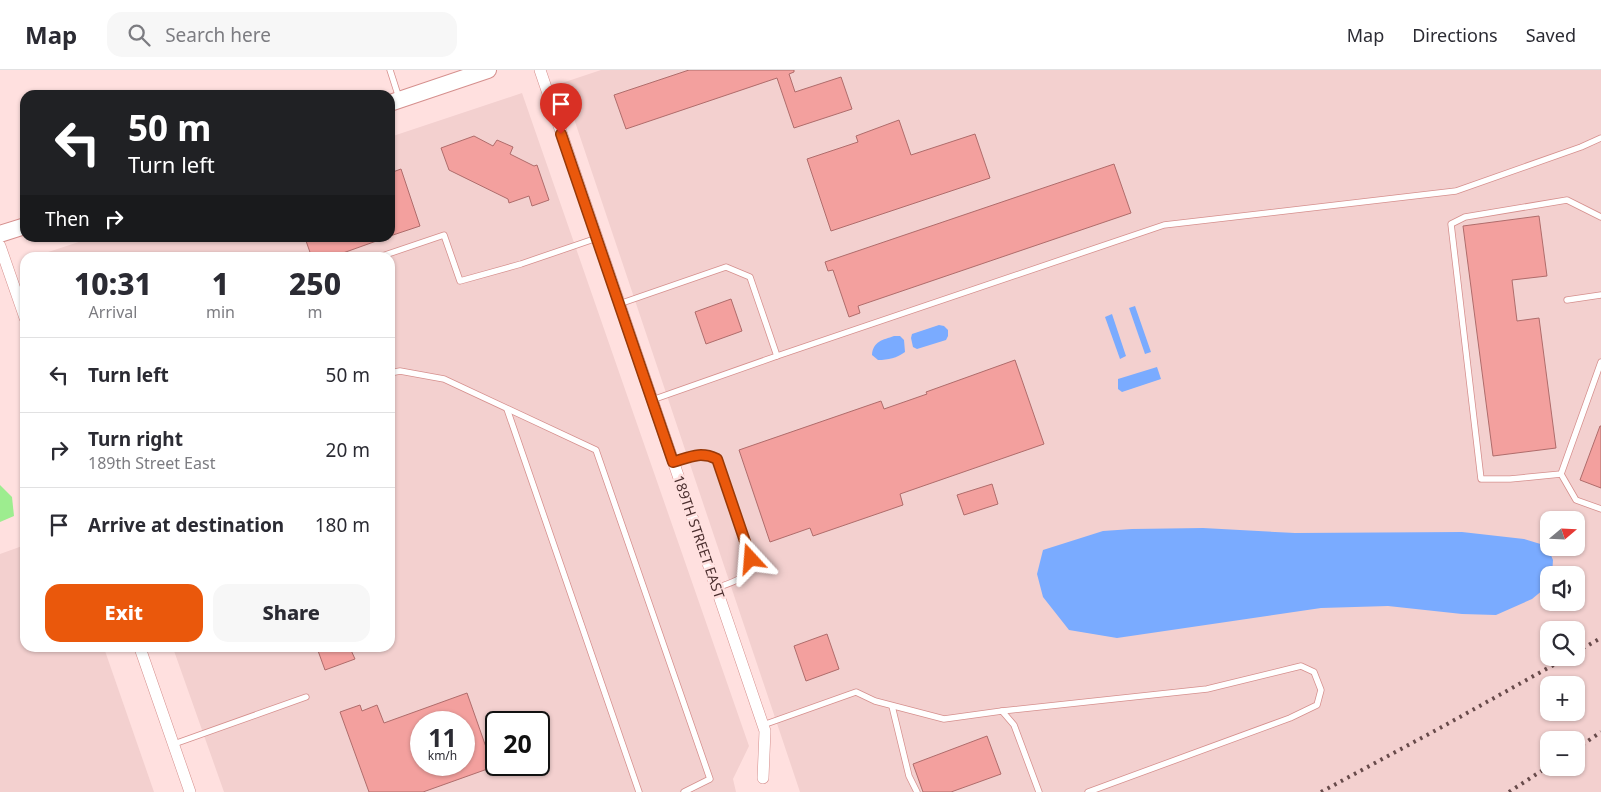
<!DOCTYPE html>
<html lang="en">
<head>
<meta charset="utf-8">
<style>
	body { margin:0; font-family:"Noto Sans",sans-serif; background:#f7f7f7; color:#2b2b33; height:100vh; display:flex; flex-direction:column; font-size:19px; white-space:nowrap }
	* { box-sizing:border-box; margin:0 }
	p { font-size:16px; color:#7c7c81 }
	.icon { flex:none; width:28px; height:28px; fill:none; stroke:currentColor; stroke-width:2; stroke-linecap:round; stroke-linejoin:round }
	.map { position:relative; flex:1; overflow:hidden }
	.side { position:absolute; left:20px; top:182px; width:375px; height:400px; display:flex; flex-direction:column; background:#fff; border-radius:15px; box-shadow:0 1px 4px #0004 }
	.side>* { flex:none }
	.top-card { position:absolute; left:20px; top:20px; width:375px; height:152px; border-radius:15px; box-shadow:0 1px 4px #0004; background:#202124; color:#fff; overflow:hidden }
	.needle { width:32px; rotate:71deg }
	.tools { position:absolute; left:1540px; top:441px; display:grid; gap:10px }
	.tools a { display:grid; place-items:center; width:45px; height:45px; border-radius:10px; background:#fff; box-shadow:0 1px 4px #0004; font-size:25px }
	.speed { position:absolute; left:410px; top:641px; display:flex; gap:10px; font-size:25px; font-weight:700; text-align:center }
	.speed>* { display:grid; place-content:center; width:65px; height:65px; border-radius:50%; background:#fff; box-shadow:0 1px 4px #0004; line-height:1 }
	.speed small { font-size:12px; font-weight:400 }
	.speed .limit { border:2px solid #111; border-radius:8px; background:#fff; color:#111 }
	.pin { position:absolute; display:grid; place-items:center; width:42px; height:42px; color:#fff; margin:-51px -21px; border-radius:50% 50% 50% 0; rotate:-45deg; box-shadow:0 0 5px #0007 }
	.pin .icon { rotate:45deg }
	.me { position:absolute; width:55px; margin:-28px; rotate:341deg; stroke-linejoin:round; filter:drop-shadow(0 0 4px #0008) }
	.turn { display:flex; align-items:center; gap:18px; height:105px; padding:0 25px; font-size:22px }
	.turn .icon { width:65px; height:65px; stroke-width:2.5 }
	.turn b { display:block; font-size:35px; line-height:42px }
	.then { display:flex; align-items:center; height:48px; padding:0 25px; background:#0003; gap:10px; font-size:19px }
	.eta { display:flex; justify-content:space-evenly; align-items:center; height:85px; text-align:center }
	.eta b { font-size:30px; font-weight:800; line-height:35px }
	.primary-button { display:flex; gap:10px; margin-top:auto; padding:10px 25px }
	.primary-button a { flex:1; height:58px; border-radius:15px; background:#ea580c; color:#fff; font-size:20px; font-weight:800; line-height:58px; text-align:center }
	.primary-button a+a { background:#f7f7f7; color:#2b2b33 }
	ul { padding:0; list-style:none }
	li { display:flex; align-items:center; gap:15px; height:75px; padding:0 25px; border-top:1px solid #e1e1e2 }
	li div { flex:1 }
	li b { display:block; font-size:19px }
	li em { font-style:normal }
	header { display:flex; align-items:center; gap:30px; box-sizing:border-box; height:70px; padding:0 25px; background:#fff; border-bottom:1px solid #e1e1e2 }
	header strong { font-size:24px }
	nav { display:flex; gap:28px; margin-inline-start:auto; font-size:18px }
	.search { width:350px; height:45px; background:#f7f7f7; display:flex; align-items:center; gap:12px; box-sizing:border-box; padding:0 18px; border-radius:15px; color:#7c7c81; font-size:19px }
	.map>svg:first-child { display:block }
</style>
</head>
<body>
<header>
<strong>Map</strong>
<div class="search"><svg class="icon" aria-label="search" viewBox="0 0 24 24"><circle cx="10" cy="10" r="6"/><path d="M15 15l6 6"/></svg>Search here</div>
<nav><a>Map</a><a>Directions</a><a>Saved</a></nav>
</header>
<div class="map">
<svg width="1601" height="722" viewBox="0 0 1601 722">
	<rect width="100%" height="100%" fill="#ffe0df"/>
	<!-- built -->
	<g fill="#f3d0cf" fill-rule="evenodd">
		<path d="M601,0H1601V722H800L562,13ZM1549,450H1576V478H1549ZM1549,505H1576V532H1549ZM1549,560H1576V588H1549ZM1549,615H1576V642H1549ZM1549,670H1576V698H1549Z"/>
		<path d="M522,23L749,676L733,709L736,722H224L173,578H390V188H37L36,186L91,168H390V67ZM421,652H464V695H421ZM496,652H539V695H496Z"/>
		<path d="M25,475V578H104L154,722H0V484Z"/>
	</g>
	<!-- green -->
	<path fill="#9ded8f" d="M0,415L12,427L14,446L0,452Z"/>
	<!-- water -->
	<g fill="#7aabff">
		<path d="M1135,236L1151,282L1145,284L1129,238Z"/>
		<path d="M1112,244L1126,286L1120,289L1105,247Z"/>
		<path d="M939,255L944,256L948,260V266L946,270L917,279L913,277L911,268L912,264Z"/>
		<path d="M894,266H900L904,270L905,282C897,288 888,290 878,290L872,285C873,271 883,270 894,266Z"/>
		<path d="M1157,297L1161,309L1122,322L1118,319V309Z"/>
		<path d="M1203,458L1295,463L1462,462L1524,469L1547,476L1553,490L1552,505H1549V515L1532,529L1496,545L1462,544L1388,536L1321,538L1117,568L1069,560L1043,527L1037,504L1043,480L1103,461L1132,459Z"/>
	</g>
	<!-- building -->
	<g fill="#f3a09e" stroke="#af6c6b" fill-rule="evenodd">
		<path d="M689,0H794V2L789,4L795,22L841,7L852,39L794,58L777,8L626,59L614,25Z"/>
		<path d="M899,50L911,85L975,64L990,108L831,161L807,89L858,72L856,66Z"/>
		<path d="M474,66L493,76L497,70L513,77L510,84L534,96L537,95L549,130L532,136L529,126L509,133L508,129L449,100L441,78Z"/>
		<path d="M1114,94L1131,143L858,236L860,243L849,247L833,200L828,201L825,192Z"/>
		<path d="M401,99L420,156L390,166V103Z"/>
		<path d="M1539,146L1547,206L1512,210L1517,251L1539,248L1556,378L1493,386L1463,156Z"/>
		<path d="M305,168H382V169L329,188H312Z"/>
		<path d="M731,229L742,261L706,274L695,242Z"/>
		<path d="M1015,290L1044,374L900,424L903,435L813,466L810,458L770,472L739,380L881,331L884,339L927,324L926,322Z"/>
		<path d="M1600,356H1601V418L1580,410Z"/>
		<path d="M992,414L998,434L964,445L957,425Z"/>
		<path d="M827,564L839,599L806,611L794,576Z"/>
		<path d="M317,578H350L355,589L325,600Z"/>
		<path d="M467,623L493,697L423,722H369L340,642L360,635L362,641L377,635L384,653ZM421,652H464V695H421Z"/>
		<path d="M987,666L1001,704L951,722H923L913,694Z"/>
	</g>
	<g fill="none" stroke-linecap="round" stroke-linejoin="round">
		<defs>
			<g id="lane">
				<path d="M390,0L399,28"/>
				<path d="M1601,147L1567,130L1465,147L1451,154L1481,409H1510L1561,404L1601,292"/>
				<path d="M376,188L444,165L460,211L521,194L597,168"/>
				<path d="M1567,230L1601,225"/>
				<path d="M619,234L726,197L750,207L777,286L652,330"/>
				<path d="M777,286L1164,155L1456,121L1581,77L1601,68"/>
				<path d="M390,303L400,301L444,309L596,380L710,709L684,722"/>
				<path d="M507,339L639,722"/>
				<path d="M673,392C690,387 699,381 717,389L751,489C752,508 730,513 716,518"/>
				<path d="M1561,404L1576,430L1601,439"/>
				<path d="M892,636L909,706L917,722"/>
				<path d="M1002,641L1207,619L1301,596L1314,602L1321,620L1317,635L1290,648L1088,722"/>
				<path d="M763,655L856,622L875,631L944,649L1002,641L1014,655L1039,722"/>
				<path d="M174,674L306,627"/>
			</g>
			<g id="street">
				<path d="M540,0L765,661L763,708"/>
				<path d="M0,176L25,248"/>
				<path d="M140,578L190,722"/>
			</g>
			<g id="secondary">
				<path d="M390,33L488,0"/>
				<path d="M0,164L25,156"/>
			</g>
		</defs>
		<!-- lane casing -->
		<use href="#lane" stroke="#d58f8d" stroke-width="7"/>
		<!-- street casing -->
		<use href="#street" stroke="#d58f8d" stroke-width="12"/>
		<!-- secondary casing -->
		<use href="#secondary" stroke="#d58f8d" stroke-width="18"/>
		<!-- lane -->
		<use href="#lane" stroke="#fff" stroke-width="5.5"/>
		<!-- street -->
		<use href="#street" stroke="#fff" stroke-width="11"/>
		<!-- secondary -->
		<use href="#secondary" stroke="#fff" stroke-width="16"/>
		<!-- rail -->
		<g stroke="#674a4a" stroke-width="4" stroke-dasharray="2.5 5" stroke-linecap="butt">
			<path d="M1576,582L1601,568"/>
			<path d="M1576,679L1601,662"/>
			<path d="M1321,722L1440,658L1566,588"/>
			<path d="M1509,722L1549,696"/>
		</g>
	</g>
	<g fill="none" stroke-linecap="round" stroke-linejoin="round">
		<defs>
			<path id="route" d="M561,64L673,392C690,387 700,381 717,389L751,489"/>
		</defs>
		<!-- route casing -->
		<use href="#route" stroke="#983908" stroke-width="12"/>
		<!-- route -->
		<use href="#route" stroke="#ea580c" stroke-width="9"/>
	</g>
	<g text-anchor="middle" stroke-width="5" stroke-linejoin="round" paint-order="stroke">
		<!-- street labels -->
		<g font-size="14" fill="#4c2f2f" stroke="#ffe0df">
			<text transform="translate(699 467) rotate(71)" y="5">189TH STREET EAST</text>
		</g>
	</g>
</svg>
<div class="tools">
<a><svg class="needle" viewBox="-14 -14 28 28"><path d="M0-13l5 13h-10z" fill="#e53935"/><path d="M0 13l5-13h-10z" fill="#7c7c81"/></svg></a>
<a><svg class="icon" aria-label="sound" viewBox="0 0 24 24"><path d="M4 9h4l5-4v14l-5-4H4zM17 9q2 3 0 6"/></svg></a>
<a><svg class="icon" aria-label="search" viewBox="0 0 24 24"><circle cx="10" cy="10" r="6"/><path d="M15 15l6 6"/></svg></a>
<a>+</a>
<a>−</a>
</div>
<div class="speed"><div>11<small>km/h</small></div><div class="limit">20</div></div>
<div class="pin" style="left:561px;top:64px;background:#d93025"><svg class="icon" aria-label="arrive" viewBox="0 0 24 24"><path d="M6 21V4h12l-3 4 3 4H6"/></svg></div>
<svg class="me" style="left:751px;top:489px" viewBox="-20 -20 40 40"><path d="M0-17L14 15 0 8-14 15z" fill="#ea580c" stroke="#fff" stroke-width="4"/></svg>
<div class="top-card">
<div class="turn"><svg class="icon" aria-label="left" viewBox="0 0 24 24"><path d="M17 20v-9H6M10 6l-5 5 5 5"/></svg><div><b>50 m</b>Turn left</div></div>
<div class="then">Then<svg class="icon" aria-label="right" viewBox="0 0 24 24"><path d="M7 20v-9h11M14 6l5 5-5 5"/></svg></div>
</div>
<section class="side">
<div class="eta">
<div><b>10:31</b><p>Arrival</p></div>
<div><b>1</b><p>min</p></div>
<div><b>250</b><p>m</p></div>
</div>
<ul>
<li><svg class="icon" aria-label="left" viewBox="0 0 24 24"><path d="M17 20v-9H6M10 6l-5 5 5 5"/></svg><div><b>Turn left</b></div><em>50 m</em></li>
<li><svg class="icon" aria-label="right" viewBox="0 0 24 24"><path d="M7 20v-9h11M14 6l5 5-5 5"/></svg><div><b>Turn right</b><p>189th Street East</p></div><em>20 m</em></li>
<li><svg class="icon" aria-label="arrive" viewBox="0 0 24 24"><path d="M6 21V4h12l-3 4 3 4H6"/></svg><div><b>Arrive at destination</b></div><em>180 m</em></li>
</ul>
<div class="primary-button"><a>Exit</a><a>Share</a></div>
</section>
</div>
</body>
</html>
